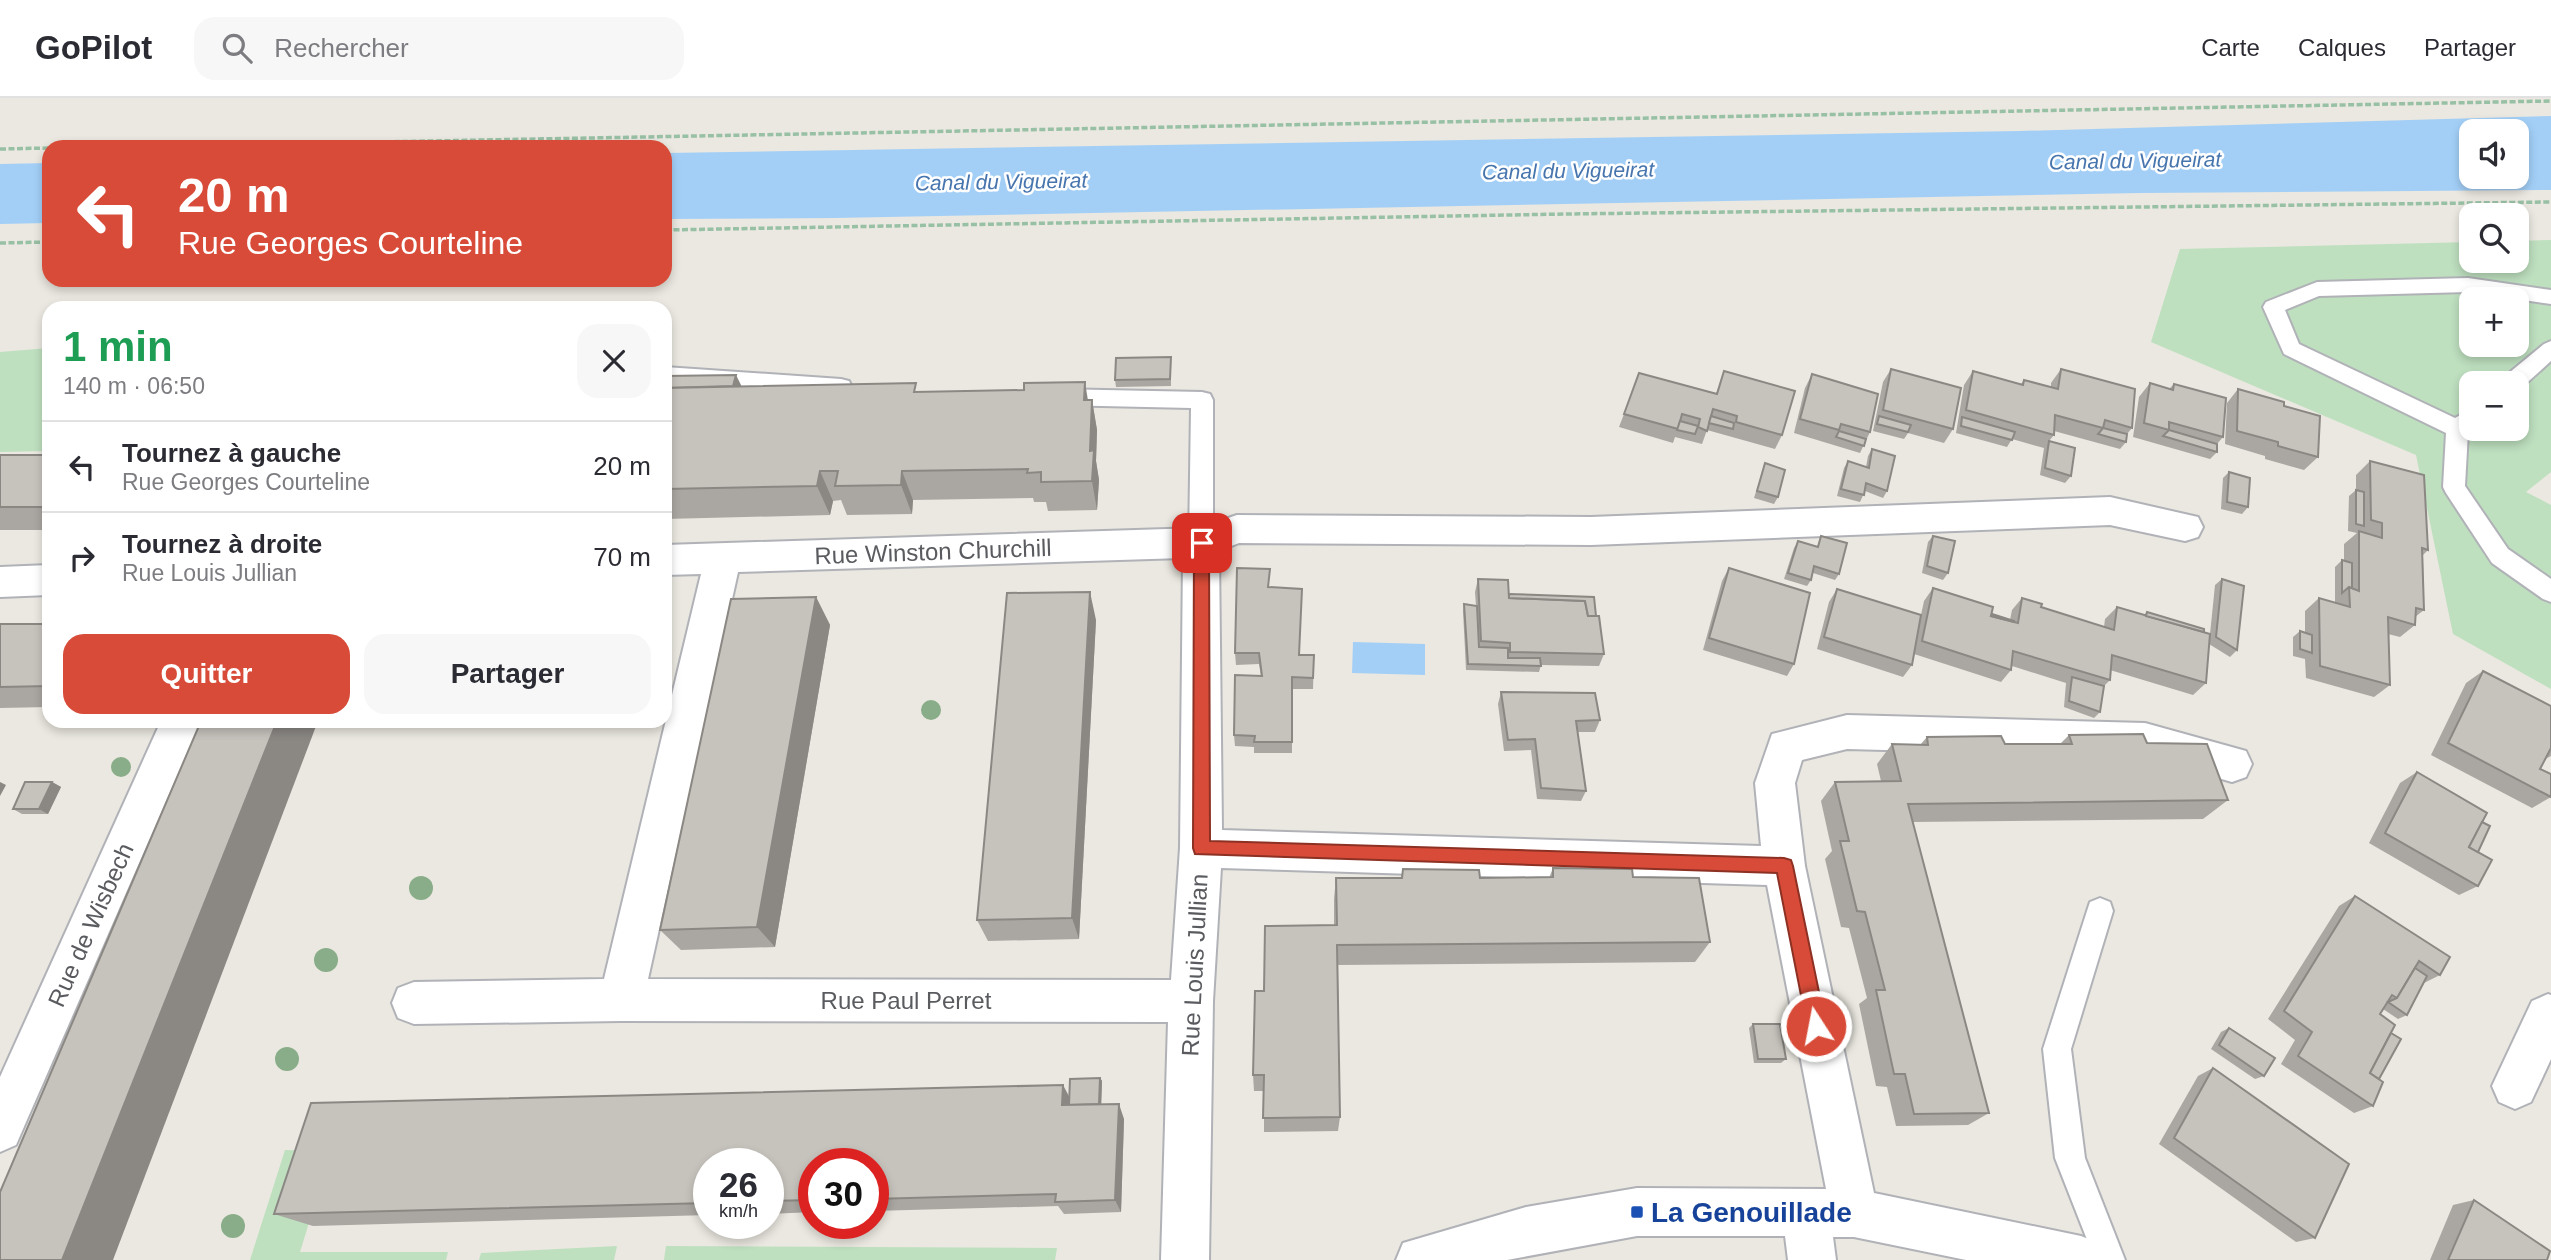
<!DOCTYPE html>
<html lang="fr">
<head>
<meta charset="utf-8">
<style>
	body { margin:0; font-family:Arial,sans-serif; background:#f7f7f7; color:#2b2b33; height:100vh; display:flex; flex-direction:column; font-size:26px; white-space:nowrap }
	* { box-sizing:border-box; margin:0 }
	p { font-size:23px; color:#7c7c81 }
	.icon { flex:none; width:38px; height:38px; fill:none; stroke:currentColor; stroke-width:2; stroke-linecap:round; stroke-linejoin:round }
	.map { position:relative; flex:1; overflow:hidden }
	.panel { position:absolute; left:42px; top:203px; width:630px; height:427px; display:flex; flex-direction:column; background:#fff; border-radius:21px; box-shadow:0 4px 10px #0003 }
	.panel>* { flex:none }
	.hud { position:absolute; left:42px; top:42px; width:630px; height:147px; border-radius:21px; box-shadow:0 4px 10px #0003; background:#d84b38; color:#fff; overflow:hidden }
	.buttons { position:absolute; left:2459px; top:21px; display:grid; gap:14px }
	.buttons a { display:grid; place-items:center; width:70px; height:70px; border-radius:14px; background:#fff; box-shadow:0 4px 10px #0003; font-size:35px }
	.speed { position:absolute; left:693px; top:1050px; display:flex; gap:14px; font-size:35px; font-weight:700; text-align:center }
	.speed>* { display:grid; place-content:center; width:91px; height:91px; border-radius:50%; background:#fff; box-shadow:0 4px 10px #0003; line-height:1 }
	.speed small { font-size:18px; font-weight:400 }
	.speed .limit { border:10px solid #d22; background:#fff; color:#111 }
	.pin { position:absolute; display:grid; place-items:center; width:60px; height:60px; color:#fff; margin:-30px; border-radius:14px; box-shadow:0 4px 10px #0006 }
	.me { position:absolute; width:77px; margin:-38px; rotate:349deg; stroke-linejoin:round; filter:drop-shadow(0 0 5px #0008) }
	.turn { display:flex; align-items:center; gap:24px; height:147px; padding:0 21px; font-size:32px }
	.turn .icon { width:91px; height:91px; stroke-width:2.5 }
	.turn b { display:block; font-size:49px; line-height:60px }
	.round { display:grid; place-items:center; flex:none; width:74px; height:74px; border-radius:21px; background:#f7f7f7 }
	.headline { display:flex; align-items:center; justify-content:space-between; height:119px; padding:0 21px }
	h1 { font-size:42px; font-weight:700; line-height:52px; color:#1e9e55 }
	.cta { display:flex; gap:14px; margin-top:auto; padding:14px 21px }
	.cta a { flex:1; height:80px; border-radius:21px; background:#d84b38; color:#fff; font-size:28px; font-weight:700; line-height:80px; text-align:center }
	.cta a+a { background:#f7f7f7; color:#2b2b33 }
	ul { padding:0; list-style:none }
	li { display:flex; align-items:center; gap:21px; height:91px; padding:0 21px; border-top:2px solid #e1e1e2 }
	li div { flex:1 }
	li b { display:block; font-size:26px }
	li em { font-style:normal }
	header { display:flex; align-items:center; gap:42px; box-sizing:border-box; height:98px; padding:0 35px; background:#fff; border-bottom:2px solid #e1e1e2 }
	header strong { font-size:33px }
	nav { display:flex; gap:38px; margin-inline-start:auto; font-size:24px }
	.search { width:490px; height:63px; background:#f7f7f7; display:flex; align-items:center; gap:18px; box-sizing:border-box; padding:0 24px; border-radius:21px; color:#7c7c81; font-size:26px }
	.map>svg:first-child { display:block }
</style>
</head>
<body>
<header>
<strong>GoPilot</strong>
<div class="search"><svg class="icon" aria-label="search" viewBox="0 0 24 24"><circle cx="10" cy="10" r="6"/><path d="M15 15l6 6"/></svg>Rechercher</div>
<nav><a>Carte</a><a>Calques</a><a>Partager</a></nav>
</header>
<div class="map">
<svg width="2551" height="1162" viewBox="0 0 2551 1162">
	<rect width="100%" height="100%" fill="#eae8e0"/>
	<!-- green -->
	<g fill="#bee0bf" fill-rule="evenodd">
		<path d="M2551,142V374L2526,394L2551,407V591L2453,536L2416,357L2151,244L2180,151L2471,144V163H2516L2517,143ZM2471,201H2516V247H2471ZM2471,285H2516V331H2471Z"/>
		<path d="M49,250V353L0,354V254Z"/>
		<path d="M285,1052L331,1053L300,1154H448L446,1162H250Z"/>
		<path d="M617,1148L614,1162H479L481,1155Z"/>
		<path d="M666,1148L1057,1150L1055,1162H664Z"/>
	</g>
	<!-- water -->
	<g fill="#a3cff7" fill-rule="evenodd">
		<path d="M2551,18V92L2140,95L834,120L665,121V55L2020,33ZM2471,33H2516V79H2471Z"/>
		<path d="M49,65V125L0,126V66Z"/>
		<path d="M1353,544L1425,546V577L1352,575Z"/>
	</g>
	<g fill="none" stroke-linecap="round" stroke-linejoin="round">
		<defs>
			<g id="lane">
				<path d="M2468,180L2551,192V206L2468,194L2319,198L2285,212L2299,246L2455,320L2471,311L2472,331L2468,334L2465,388L2508,451L2551,481V504L2543,501L2492,465L2446,395L2443,389L2446,335L2284,256L2263,209L2266,204L2317,184Z"/>
				<path d="M2551,243V263L2520,291L2516,292V285H2501L2504,279L2544,246Z"/>
				<path d="M665,269L841,281L849,283L852,289L849,295L841,297L665,285Z"/>
				<path d="M1056,291L1202,294L1210,296L1213,302V445L1209,452L1201,454L1193,452L1189,445L1191,310L1056,307L1048,305L1045,299L1048,293Z"/>
				<path d="M2100,800L2110,804L2113,813L2071,951L2085,1060L2125,1162H2095L2055,1060L2043,951L2087,813L2090,804Z"/>
			</g>
			<g id="street">
				<path d="M2110,399L2198,419L2203,429L2198,439L2185,443L2110,427L1591,447L1239,445L1219,453L1222,732L1761,748L1755,685L1772,636L1847,617L2145,625L2246,653L2252,666L2246,679L2232,684L2145,659L1847,651L1802,662L1795,685L1805,768L1874,1095L2081,1138L2098,1145L2105,1162H1966L1854,1139H1833L1836,1162H1788L1785,1138H1637L1507,1162H1396L1403,1145L1526,1109L1637,1090L1826,1091L1767,787L1221,770L1213,903L1209,1162H1161L1168,924L621,923L414,926L398,920L392,905L398,890L414,884L604,881L701,476L665,477V447L1199,430L1237,417L1591,419ZM1183,460L1180,750L1171,882L648,881L738,474Z"/>
				<path d="M49,467V497L0,499V469Z"/>
				<path d="M161,623H201L16,1047L0,1054V979Z"/>
				<path d="M2548,896L2551,897V961L2531,1004L2515,1011L2499,1004L2492,988L2532,903Z"/>
			</g>
		</defs>
		<!-- lane casing -->
		<use href="#lane" stroke="#b0b2b7" stroke-width="4"/>
		<!-- street casing -->
		<use href="#street" stroke="#b0b2b7" stroke-width="4"/>
		<!-- path -->
		<g stroke="#98c0a5" stroke-width="3.5" stroke-dasharray="6 2.5" stroke-linecap="butt">
			<path d="M113,49L2551,3"/>
			<path d="M0,51L49,50"/>
			<path d="M665,132L1566,116L2551,104"/>
			<path d="M0,145L49,144"/>
		</g>
		<!-- lane -->
		<use href="#lane" fill="#fff" fill-rule="evenodd"/>
		<!-- street -->
		<use href="#street" fill="#fff" fill-rule="evenodd"/>
	</g>
	<!-- trees -->
	<g fill="#89ad88">
		<circle cx="931" cy="612" r="10"/>
		<circle cx="121" cy="669" r="10"/>
		<circle cx="421" cy="790" r="12"/>
		<circle cx="326" cy="862" r="12"/>
		<circle cx="287" cy="961" r="12"/>
		<circle cx="233" cy="1128" r="12"/>
	</g>
	<!-- wall -->
	<g fill="#aaa7a2">
		<path d="M1171,259V288L1116,289L1115,282Z"/>
		<path d="M1891,271L1953,331L1944,345L1908,335L1904,341L1873,333L1883,284Z"/>
		<path d="M2061,271L2132,330L2127,336L2126,344L2120,351L2054,333V337L2049,343L2071,378L2065,385L2040,377L2044,350L2012,341L2007,349L1956,335L1964,287L1973,273L2021,286L2024,282L2051,289V285Z"/>
		<path d="M1724,273L1782,337L1775,351L1707,332L1702,346L1675,339L1673,345L1619,329L1624,316L1716,296Z"/>
		<path d="M1812,276L1870,334L1860,355L1794,335L1805,290Z"/>
		<path d="M665,278L741,288L918,294L1092,302L1097,332L1096,363L1099,382L1097,412L1048,413L1046,404H1034L1033,400L913,402L912,416L847,417L841,402L833,403L830,417L665,421Z"/>
		<path d="M2150,285L2169,291L2174,286L2223,339L2217,346V354L2210,361L2133,339L2139,299Z"/>
		<path d="M2238,291L2284,308L2318,359L2304,372L2265,361V358L2225,346L2227,305Z"/>
		<path d="M1872,351L1887,393L1883,400L1865,393L1860,404L1837,398L1844,370L1848,363L1866,369L1868,358Z"/>
		<rect x="0" y="357" width="49" height="75"/>
		<path d="M2370,363L2428,452L2423,457L2424,512L2415,519V527L2400,539L2388,536L2390,587L2374,599L2306,580L2305,561L2293,558V539L2300,533L2305,535V513L2319,500L2335,505V469L2342,462L2344,463V446L2357,435L2348,433L2349,398L2356,392V377Z"/>
		<path d="M1765,365L1778,399L1774,406L1754,400Z"/>
		<path d="M2229,374L2248,409L2242,416L2221,411L2223,380Z"/>
		<path d="M1821,438L1839,476L1835,482L1813,475L1811,482L1807,488L1784,481L1794,450L1798,443L1817,449Z"/>
		<path d="M1933,438L1948,475L1943,482L1922,475L1928,444Z"/>
		<path d="M1729,470L1794,566L1787,578L1703,552L1722,483Z"/>
		<path d="M1478,481L1509,496L1596,518L1604,556L1599,568L1541,567L1539,574L1466,572L1463,513L1464,506L1476,508L1475,494Z"/>
		<path d="M2222,481L2237,552L2230,559L2209,546L2206,585L2193,597L2110,572V582L2104,588L2100,614L2094,620L2064,609L2066,585L2012,568L2011,572L2001,584L1914,556L1912,567L1903,579L1817,551L1829,504L1837,491L1921,517L1924,503L1933,490L1992,516L2010,522L2012,512L2022,500L2041,509L2104,529L2105,521L2117,509L2144,517L2147,514L2210,536L2215,487Z"/>
		<path d="M1269,489L1299,557H1314L1313,591H1292V655H1254V649L1235,648L1234,637L1261,578L1259,566L1236,567L1235,555Z"/>
		<path d="M816,499L830,527L775,849L681,852L660,832Z"/>
		<path d="M1096,522L1079,841L988,843L977,822Z"/>
		<path d="M0,526H49V609L0,610Z"/>
		<path d="M2483,573L2551,608V658L2545,661L2540,671L2551,699L2532,710L2431,657L2466,585Z"/>
		<path d="M1501,594L1600,622L1595,634H1578L1586,693L1581,703L1537,701L1531,652L1504,653L1498,606Z"/>
		<path d="M2069,637L2147,645L2228,702L2203,721L1912,724L1989,1015L1968,1027L1896,1028L1887,989L1876,988L1859,906L1867,900L1849,830L1841,829L1825,761L1832,753L1821,703L1835,684L1881,683L1877,666L1892,646L1920,647L1927,639L2005,646H2060Z"/>
		<path d="M2417,674L2482,724L2478,754V788L2459,797L2369,745L2400,685Z"/>
		<path d="M52,684L61,689L48,716H22L13,711Z"/>
		<path d="M1553,770L1633,779L1710,844L1695,864L1338,867L1340,1019L1338,1033L1264,1034V993H1254L1253,977L1264,893L1334,827V801L1336,780H1401L1403,771L1480,780H1549Z"/>
		<path d="M2355,798L2440,877L2424,885L2407,917L2398,921L2383,911L2380,916L2391,935L2379,981L2373,1008L2354,1015L2281,966L2295,942L2268,921L2339,808Z"/>
		<path d="M1753,926L1786,961L1781,965H1754L1749,930Z"/>
		<path d="M2229,930L2264,978L2255,981L2211,951L2221,934Z"/>
		<path d="M2213,970L2315,1140L2296,1144L2159,1046L2198,978Z"/>
		<path d="M1100,980L1102,983L1101,1006L1124,1021L1121,1114L1064,1116L1058,1108L873,1113V1066H814V1114L768,1116V1066H709V1117L313,1128L274,1116L1069,998Z"/>
		<path d="M2474,1102L2547,1162H2430L2453,1107Z"/>
	</g>
	<!-- shaded-wall -->
	<g fill="#8b8884">
		<path d="M736,277L743,291L729,306Z"/>
		<path d="M1085,284L1090,315L1084,302Z"/>
		<path d="M1092,302L1097,332L1096,363L1099,382L1097,412L1092,383L1090,353Z"/>
		<path d="M820,373L833,403L830,417L817,388Z"/>
		<path d="M902,373L913,402L912,416L901,387Z"/>
		<path d="M1090,494L1096,522L1079,841L1072,820Z"/>
		<path d="M816,499L830,527L775,849L757,829Z"/>
		<path d="M277,623H318L113,1162H62Z"/>
		<path d="M0,684L6,687L0,698Z"/>
		<path d="M52,684L61,689L48,716L39,711Z"/>
		<path d="M1100,980L1102,983L1101,1014L1099,1010Z"/>
		<path d="M1063,987L1071,1002L1070,1011L1062,1007Z"/>
		<path d="M1119,1006L1124,1021L1121,1114L1115,1102Z"/>
	</g>
	<!-- building -->
	<g fill="#c6c2bc" stroke="#8b8884" stroke-width="2">
		<path d="M1171,259L1170,281L1115,282L1116,260Z"/>
		<path d="M1891,271L1961,290L1953,331L1883,312Z"/>
		<path d="M2061,271L2135,291L2132,330L2105,322L2103,330L2055,317L2054,337L1966,312L1973,273L2023,287L2024,282L2058,291Z"/>
		<path d="M1724,273L1795,293L1782,337L1736,324L1737,318L1713,311L1707,333L1698,329L1700,321L1682,316L1678,331L1624,316L1639,275L1717,296Z"/>
		<path d="M1812,276L1878,296L1870,334L1841,326L1839,332L1800,321Z"/>
		<path d="M736,277L733,288L665,290V278Z"/>
		<path d="M1085,284L1084,302H1092L1090,353L1094,352L1092,383L1041,384V374L1027,375L1028,371L902,373L901,387L835,388L838,373H820L817,388L665,391V290L916,285L914,294L1024,292V285Z"/>
		<path d="M2150,285L2173,292L2174,286L2226,300L2223,339L2169,324V332L2144,325Z"/>
		<path d="M2238,291L2284,304V308L2320,318L2318,359L2278,348V344L2237,333Z"/>
		<path d="M1711,318L1734,325L1733,331L1709,325Z"/>
		<path d="M1879,318L1911,327L1908,334L1877,326Z"/>
		<path d="M1962,319L2015,334L2012,342L1961,328Z"/>
		<path d="M1680,323L1698,328L1695,336L1677,332Z"/>
		<path d="M2103,330L2127,336L2126,344L2098,336Z"/>
		<path d="M2169,332L2217,346V354L2163,338Z"/>
		<path d="M1839,333L1866,341L1864,348L1836,339Z"/>
		<path d="M2049,343L2075,350L2071,378L2045,370Z"/>
		<path d="M1872,351L1895,358L1887,393L1866,385L1864,397L1841,391L1848,363L1869,370Z"/>
		<rect x="0" y="357" width="49" height="52"/>
		<path d="M2370,363L2424,377L2428,452L2422,450L2424,512L2416,510L2415,527L2388,519L2390,587L2320,568L2319,500L2350,509L2349,489L2359,493V433L2382,440V425L2371,422Z"/>
		<path d="M1765,365L1785,372L1778,399L1757,393Z"/>
		<path d="M2229,374L2250,380L2248,409L2227,404Z"/>
		<path d="M2356,392L2364,394V428L2356,426Z"/>
		<path d="M1821,438L1847,445L1839,476L1814,468L1811,482L1788,475L1798,443L1818,449Z"/>
		<path d="M1933,438L1955,443L1948,475L1927,468Z"/>
		<path d="M2342,462L2352,465V490L2349,489L2342,495Z"/>
		<path d="M1237,470L1270,471L1268,489L1302,491L1299,557H1314L1313,580L1292,579V644H1254L1255,638L1234,637L1235,577L1262,578L1259,555H1235Z"/>
		<path d="M1729,470L1810,495L1794,566L1709,540Z"/>
		<path d="M1478,481L1508,482L1509,500L1585,503L1588,518H1599L1604,556L1510,554V545L1481,543Z"/>
		<path d="M2222,481L2244,488L2237,552L2216,539Z"/>
		<path d="M1933,490L1993,509L1991,518L2018,525L2022,500L2042,506L2041,509L2114,532L2117,509L2210,536L2206,585L2112,557L2110,582L2013,553L2011,572L1922,543Z"/>
		<path d="M1837,491L1921,517L1912,567L1824,539Z"/>
		<path d="M1090,494L1072,820L977,822L1007,495Z"/>
		<path d="M1509,496L1594,499L1596,518H1588L1585,503L1509,500Z"/>
		<path d="M816,499L757,829L660,832L731,501Z"/>
		<path d="M1464,506L1477,508L1479,549L1508,550V560H1540L1541,568L1468,566Z"/>
		<path d="M2147,514L2204,531V534L2146,518Z"/>
		<path d="M1992,516L2014,523V524L1991,518Z"/>
		<path d="M0,526H49V588L0,589Z"/>
		<path d="M2300,533L2312,537V555L2300,551Z"/>
		<path d="M2483,573L2551,608V650L2540,671L2551,676V699L2448,645Z"/>
		<path d="M2072,579L2104,588L2100,614L2069,603Z"/>
		<path d="M1501,594L1595,595L1600,622L1576,623L1586,693L1541,690L1535,641L1508,642Z"/>
		<path d="M201,623H277L62,1162H0V1094Z"/>
		<path d="M2143,636L2147,645L2207,646L2228,702L1908,706L1989,1015L1914,1016L1905,976H1894L1876,892H1885L1865,814L1857,813L1840,743H1849L1835,684L1901,683L1892,646L1928,647L1927,639L2001,638L2005,646H2072L2069,637Z"/>
		<path d="M2417,674L2487,715L2469,749L2492,762L2478,788L2385,735Z"/>
		<path d="M25,684H52L39,711H13Z"/>
		<path d="M2482,724L2490,728L2478,754L2469,749Z"/>
		<path d="M1553,770L1632,771L1633,779L1699,780L1710,844L1337,847L1340,1019L1263,1020L1264,977H1253L1255,893H1264L1265,828L1337,827L1336,780H1402L1403,771L1479,772L1480,780L1553,779Z"/>
		<path d="M2355,798L2450,859L2440,877L2419,863L2397,900L2392,897L2380,916L2395,927L2370,975L2383,984L2373,1008L2298,958L2312,934L2284,913Z"/>
		<path d="M2415,870L2427,878L2407,917L2388,904L2397,900Z"/>
		<path d="M1753,926H1780L1786,961H1758Z"/>
		<path d="M2229,930L2275,960L2264,978L2219,947Z"/>
		<path d="M2391,935L2401,941L2379,981L2370,975Z"/>
		<path d="M2213,970L2349,1066L2315,1140L2174,1040Z"/>
		<path d="M1100,980L1099,1006L1069,1007L1070,981Z"/>
		<path d="M1063,987L1062,1007L1119,1006L1115,1102L1055,1104L1056,1096L873,1101V1066H814V1102L768,1103V1066H709V1105L274,1116L311,1005Z"/>
		<path d="M2474,1102L2550,1153L2547,1162H2448Z"/>
	</g>
	<!-- route -->
	<path fill="#d84b38" stroke="#8c3124" stroke-width="2" d="M1202,439L1209,445L1210,743L1784,760L1791,762L1793,768L1826,928L1823,935L1816,937L1810,935L1807,928L1777,775L1195,756L1193,750L1194,445Z"/>
	<!-- markers -->
	<rect fill="#1a4fb4" stroke="#fff" stroke-width="2.5" x="1630" y="1107" width="14" height="14" rx="3.5"/>
	<g text-anchor="middle" stroke-width="5" stroke-linejoin="round" paint-order="stroke">
		<!-- far-water labels -->
		<g font-size="21" font-style="italic" fill="#4775ae" stroke="#fff">
			<text transform="translate(2135 63) rotate(-1)" y="7">Canal du Vigueirat</text>
			<text transform="translate(1568 73) rotate(-1)" y="7">Canal du Vigueirat</text>
			<text transform="translate(1001 84) rotate(-1)" y="7">Canal du Vigueirat</text>
		</g>
		<!-- street labels -->
		<g font-size="24" fill="#595b5f" stroke="#fff">
			<text transform="translate(933 454) rotate(-2)" y="8">Rue Winston Churchill</text>
			<text transform="translate(91 827) rotate(-66)" y="8">Rue de Wisbech</text>
			<text transform="translate(1195 867) rotate(-87)" y="8">Rue Louis Jullian</text>
			<text x="906" y="911">Rue Paul Perret</text>
		</g>
		<!-- near-transit labels -->
		<g font-size="28" font-weight="bold" fill="#164399" stroke="#fff" text-anchor="start">
			<text x="1651" y="1124">La Genouillade</text>
		</g>
	</g>
</svg>
<div class="buttons">
<a><svg class="icon" aria-label="sound" viewBox="0 0 24 24"><path d="M4 9h4l5-4v14l-5-4H4zM17 9q2 3 0 6"/></svg></a>
<a><svg class="icon" aria-label="search" viewBox="0 0 24 24"><circle cx="10" cy="10" r="6"/><path d="M15 15l6 6"/></svg></a>
<a>+</a>
<a>−</a>
</div>
<div class="speed"><div>26<small>km/h</small></div><div class="limit">30</div></div>
<div class="pin" style="left:1202px;top:445px;background:#d93025"><svg class="icon" aria-label="arrive" viewBox="0 0 24 24"><path d="M6 21V4h12l-3 4 3 4H6"/></svg></div>
<svg class="me" style="left:1816px;top:928px" viewBox="-20 -20 40 40"><circle r="17" fill="#d84b38" stroke="#fff" stroke-width="3"/><path d="M0-11L8 9 0 5-8 9z" fill="#fff"/></svg>
<div class="hud">
<div class="turn"><svg class="icon" aria-label="left" viewBox="0 0 24 24"><path d="M17 20v-9H6M10 6l-5 5 5 5"/></svg><div><b>20 m</b>Rue Georges Courteline</div></div>
</div>
<section class="panel">
<div class="headline"><div><h1>1 min</h1><p>140 m · 06:50</p></div><a class="round"><svg class="icon" aria-label="close" viewBox="0 0 24 24"><path d="M6 6l12 12M18 6L6 18"/></svg></a></div>
<ul>
<li><svg class="icon" aria-label="left" viewBox="0 0 24 24"><path d="M17 20v-9H6M10 6l-5 5 5 5"/></svg><div><b>Tournez à gauche</b><p>Rue Georges Courteline</p></div><em>20 m</em></li>
<li><svg class="icon" aria-label="right" viewBox="0 0 24 24"><path d="M7 20v-9h11M14 6l5 5-5 5"/></svg><div><b>Tournez à droite</b><p>Rue Louis Jullian</p></div><em>70 m</em></li>
</ul>
<div class="cta"><a>Quitter</a><a>Partager</a></div>
</section>
</div>
</body>
</html>
